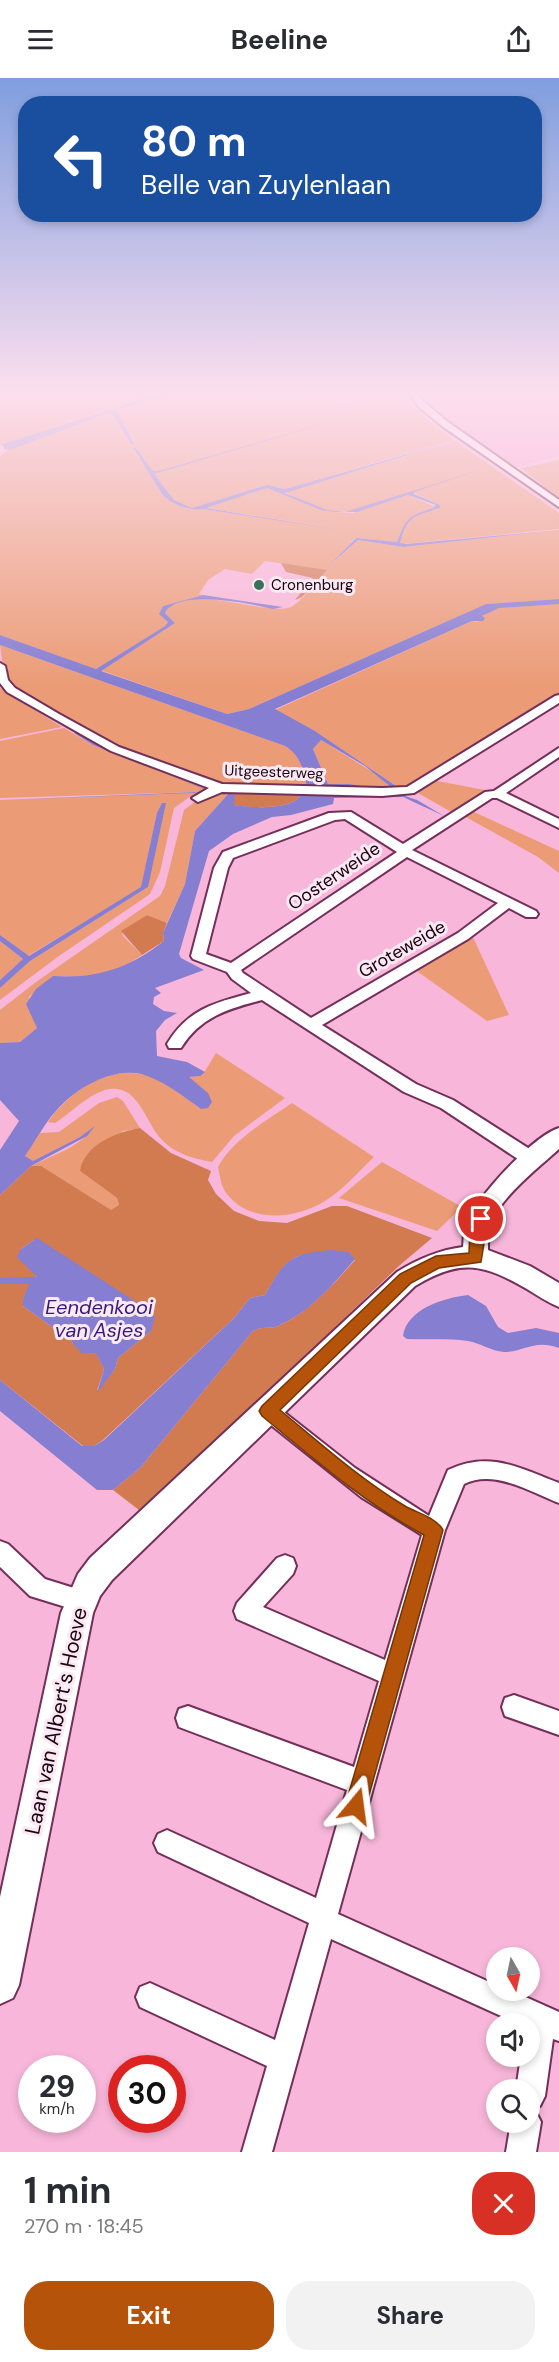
<!DOCTYPE html>
<html lang="en">
<head>
<meta charset="utf-8">
<style>
	body { margin:0; font-family:"DM Sans",sans-serif; background:#f2f2f3; color:#2b2b33; height:100vh; display:flex; flex-direction:column; font-size:22px; white-space:nowrap }
	* { box-sizing:border-box; margin:0 }
	p { font-size:20px; color:#7c7c81 }
	.icon { flex:none; width:33px; height:33px; fill:none; stroke:currentColor; stroke-width:2; stroke-linecap:round; stroke-linejoin:round }
	.map { position:relative; height:2074px; overflow:hidden }
	.details { display:flex; flex-direction:column; background:#fff; flex:1 }
	.details>* { flex:none }
	.banner { position:absolute; left:18px; top:18px; width:524px; height:126px; border-radius:24px; box-shadow:0 3px 9px #0003; background:#1a4fa0; color:#fff; overflow:hidden }
	.needle { width:39px; rotate:171deg }
	.controls { position:absolute; left:486px; top:1869px; display:grid; gap:12px }
	.controls a { display:grid; place-items:center; width:54px; height:54px; border-radius:50%; background:#fff; box-shadow:0 3px 9px #0003; font-size:30px }
	.speed { position:absolute; left:18px; top:1977px; display:flex; gap:12px; font-size:30px; font-weight:700; text-align:center }
	.speed>* { display:grid; place-content:center; width:78px; height:78px; border-radius:50%; background:#fff; box-shadow:0 3px 9px #0003; line-height:1 }
	.speed small { font-size:15px; font-weight:400 }
	.speed .limit { border:9px solid #d22; background:#fff; color:#111 }
	.pin { position:absolute; display:grid; place-items:center; width:51px; height:51px; color:#fff; margin:-26px; border:3px solid #fff; border-radius:50%; box-shadow:0 2px 6px #0007 }
	.me { position:absolute; width:66px; margin:-33px; rotate:16deg; stroke-linejoin:round; filter:drop-shadow(0 0 4px #0008) }
	.turn { display:flex; align-items:center; gap:21px; height:126px; padding:0 24px; font-size:27px }
	.turn .icon { width:78px; height:78px; stroke-width:2.5 }
	.turn b { display:block; font-size:42px; line-height:51px }
	.round { display:grid; place-items:center; flex:none; width:63px; height:63px; border-radius:24px; background:#f2f2f3 }
	.headline { display:flex; align-items:center; justify-content:space-between; height:102px; padding:0 24px }
	h1 { font-size:36px; font-weight:700; line-height:45px }
	.primary-button { display:flex; gap:12px; margin-top:auto; padding:12px 24px }
	.primary-button a { flex:1; height:69px; border-radius:24px; background:#b45309; color:#fff; font-size:24px; font-weight:700; line-height:69px; text-align:center }
	.primary-button a+a { background:#f2f2f3; color:#2b2b33 }
	header { display:flex; justify-content:space-between; align-items:center; height:78px; padding:0 24px; background:#fff; font-size:27px; font-weight:700 }
	.map>svg:first-child { display:block }
</style>
</head>
<body>
<header><svg class="icon" aria-label="menu" viewBox="0 0 24 24"><path d="M4 6h16M4 12h16M4 18h16"/></svg>Beeline<svg class="icon" aria-label="share" viewBox="0 0 24 24"><path d="M12 15V3M7 8l5-5 5 5M5 13v7h14v-7"/></svg></header>
<div class="map">
<svg width="559" height="2074" viewBox="0 0 559 2074">
	<rect width="100%" height="100%" fill="#f8b7da"/>
	<!-- built -->
	<path fill="#fca5d5" d="M420,315H559V378L516,389L447,341Z"/>
	<!-- green -->
	<g fill="#eb9c76" fill-rule="evenodd">
		<path d="M0,315H161L74,342L7,366H0Z"/>
		<path d="M171,315H310C319,322 328,316 339,325L385,322L383,319L410,317L415,323L408,325L447,357L559,435V451L402,466L400,464C409,436 413,439 440,430V427L414,415V413L353,433L331,434L353,435L408,417L436,429C408,439 408,436 397,464L355,460L332,486L358,462L403,469L559,452V521L486,526L249,631L227,636L100,592L175,545L165,535C183,502 268,539 291,529C300,525 320,500 326,492L265,483L252,496L225,491L208,502L199,516L203,517L163,528L168,544L165,548L96,591L0,557V378C19,361 81,345 108,335L112,336L131,366L134,365L117,332ZM446,364H453L285,414L307,425L266,410L206,430L335,450L203,431C188,433 173,427 162,416L133,371L136,370L153,393L157,394L153,395L174,422L192,430L267,407L285,411Z"/>
		<path d="M559,382V420L521,390H522Z"/>
		<path d="M559,526V617L411,708C383,715 356,706 328,706L313,671L321,662L376,696L389,708H396L315,653L275,632L472,543L477,544C493,522 535,526 559,526Z"/>
		<path d="M0,567L285,668C301,678 303,691 307,709L220,706L113,668L16,613L5,602Z"/>
		<path d="M0,610L62,649L0,661Z"/>
		<path d="M64,650L93,667L205,711L199,714L0,720V663Z"/>
		<path d="M432,702L490,713L458,735H453L418,715V712Z"/>
		<path d="M208,710H213L200,718H191L174,730L160,794L150,816L59,878L0,922V910L30,883L148,809L157,735L142,809L28,878L0,857V722L195,715Z"/>
		<path d="M224,711L241,713L229,715L195,753L185,806L167,845L147,837L122,853L123,858L142,877C115,896 87,900 53,898L29,919L37,950L20,964L0,965V932L36,904L160,818L165,808L184,732L196,723Z"/>
		<path d="M472,733L559,773V795L538,779L464,738Z"/>
		<path d="M472,857L509,937L487,943L414,891Z"/>
		<path d="M0,863L23,881L0,902Z"/>
		<path d="M216,975L285,1020L234,1058L212,1084C195,1081 175,1076 162,1062C144,1043 138,1003 105,1012C86,1018 71,1035 55,1045L48,1044C67,1016 104,989 140,996C162,1000 183,1018 201,1031L188,999L202,998Z"/>
		<path d="M117,1019L123,1023L140,1050L123,1053L80,1093L117,1120L119,1127L111,1133L45,1091L31,1088C51,1078 80,1069 93,1050L80,1059L33,1083L24,1079L40,1055L59,1054L99,1025Z"/>
		<path d="M292,1025L374,1079C359,1093 343,1112 325,1123C296,1141 250,1146 227,1116C221,1109 220,1098 218,1089C233,1061 266,1043 292,1025Z"/>
		<path d="M382,1084L462,1129L437,1153L339,1120Z"/>
	</g>
	<!-- forest -->
	<g fill="#d27b51">
		<path d="M281,485L327,492L302,519L295,522L313,500L286,494Z"/>
		<path d="M238,715L298,716L300,718C291,732 249,730 233,727L234,716Z"/>
		<path d="M147,837L167,845L163,855L164,863L142,877L121,853Z"/>
		<path d="M140,1050L171,1075L211,1093L208,1102L216,1116L234,1133L259,1143L287,1145L332,1128H347L432,1160L400,1187L255,1326L139,1432L113,1412L140,1390L252,1254C261,1247 268,1252 278,1248C308,1235 334,1206 355,1182C302,1175 294,1165 265,1217L250,1220L234,1240L103,1362L94,1368H83L0,1302V1206H30L23,1221V1228L55,1251H67L73,1266L96,1274L104,1291L97,1313L115,1291L118,1280L151,1253L34,1162L21,1171L37,1200H0V1117L31,1088H41L111,1132L119,1127L117,1120L80,1093C84,1067 116,1054 140,1050Z"/>
	</g>
	<!-- water -->
	<g fill="#857ed1">
		<path d="M161,315H171L117,332L134,366H131L112,336L108,335L10,372L4,371V368L0,367Z"/>
		<path d="M354,337L154,396L174,422L192,430L267,407L285,411L453,363L285,415L327,432L345,434L480,392L414,414V416L440,427V430C414,439 408,436 400,465L406,466L559,452L403,469L358,462L331,486L356,460L397,464C407,439 407,439 433,430L436,427L408,417L357,434H335L321,432L267,410L206,430L335,451L203,431C188,433 172,427 162,416L133,370H136L153,393H158Z"/>
		<path d="M203,517L283,529L273,531C251,526 178,510 165,535L175,545L101,593L227,636L249,631L486,526L559,521V526L499,530L482,538L485,540L483,543H472L275,631L315,653L396,708L392,710L365,688L321,662L313,671L328,706H349L376,710L307,709C303,691 301,678 285,668L0,567V557L96,591L165,548L168,544L159,536L163,528Z"/>
		<path d="M75,654L143,687L208,712L195,715L0,722L199,714L204,711L93,667L74,655Z"/>
		<path d="M229,715L235,716L234,727C250,730 291,732 300,718L298,716L405,718L417,722L444,738L403,719L334,720L333,726L291,737L272,739L233,756L209,773L179,876L181,880L204,892L155,910L161,915L154,919L153,926L164,933L177,935L165,942L156,953L157,978L187,984L205,994L201,998L189,999L208,1015L212,1024L208,1030L201,1031C183,1018 163,1002 141,996C112,989 74,1011 56,1033C44,1046 35,1064 25,1078L33,1083L80,1059L95,1048L87,1058L31,1088L0,1117V1072L19,1043L0,1022V965L20,964L37,950L26,926L36,911L53,898C98,901 129,890 164,863L163,855L185,806L195,753Z"/>
		<path d="M162,725H166L148,809L30,883L0,910V902L23,881L0,863V857L29,878L141,809L157,735Z"/>
		<path d="M37,1160L147,1231L155,1239L151,1253L118,1280L115,1291L97,1315L104,1291L96,1275H82L73,1266L67,1251H55L23,1228V1221L29,1206H0V1200L37,1199L17,1179L21,1171Z"/>
		<path d="M331,1172L348,1174L355,1181C333,1207 310,1234 278,1248C268,1252 261,1247 252,1254L140,1390L113,1412H97L0,1333V1302L82,1368H94L104,1362L234,1240L250,1220L265,1217C285,1181 290,1176 331,1172Z"/>
		<path d="M468,1217L486,1228L498,1249L508,1255L536,1250L559,1255V1270C534,1261 525,1274 504,1274C491,1273 480,1265 468,1263C447,1260 428,1262 407,1261L403,1258C407,1231 443,1220 468,1217Z"/>
	</g>
	<g fill="none" stroke-linecap="round" stroke-linejoin="round">
		<defs>
			<g id="street">
				<path d="M410,315H417L424,324L448,344L559,422V429L442,348L418,328Z"/>
				<path d="M0,585L5,588L8,602L15,610L59,636L119,669L222,706L382,710L407,709L555,618L559,617V625L414,715L382,718L222,714L198,724L192,720L209,710L111,673L7,614L0,605Z"/>
				<path d="M559,670V679L506,715L559,741V750L497,720H492L412,772L536,833L538,836L536,839H526L509,830L468,861L322,947L416,1006L453,1022L539,1077L542,1082L539,1087L533,1088L527,1087L441,1030L404,1014L262,922C228,931 200,939 181,970H169L167,966C188,931 214,925 251,915L232,901L227,894L193,881L191,878L214,790L223,774L329,735L351,734L403,766L485,714L494,713ZM345,741L397,774L231,885L206,876L228,790L233,780L335,742ZM407,779L498,825L458,855L311,940L243,895L241,892Z"/>
				<path d="M268,1324L275,1327L355,1390L429,1438L448,1392C490,1372 519,1390 559,1405V1425C531,1414 494,1391 464,1406L445,1452L338,1836L496,1907V1912H510L559,1934V1963L553,1961L545,2018L540,2028L532,2032L536,2034L541,2044L536,2074H506L511,2044H530V2012H516L521,1978H530V1946H519L331,1861L272,2074H242L267,1988L140,1929L136,1919L140,1909L150,1905L275,1962L309,1845L158,1774L154,1765L158,1756L167,1752L316,1820L347,1712L179,1649L176,1640L179,1631L188,1628L354,1689L379,1603L237,1541L234,1533L237,1525L277,1480L285,1477L293,1480L296,1488L293,1496L263,1529L385,1582L422,1457L361,1419L261,1339L258,1333L261,1327Z"/>
				<path d="M0,1463L8,1466L45,1501L90,1515L93,1523L90,1531L82,1534L30,1518L0,1489Z"/>
				<path d="M514,1617L559,1633V1657L505,1638L502,1629L505,1620Z"/>
			</g>
			<path id="secondary" d="M559,1050V1071C538,1090 498,1121 490,1148C488,1156 488,1164 488,1172L530,1188L559,1205V1229C547,1224 537,1217 527,1211C482,1185 460,1181 415,1208L112,1502L100,1518L93,1535L19,1907L13,1920L0,1926V1819L61,1535L78,1496L90,1480L397,1194C418,1181 439,1172 463,1169C464,1162 463,1153 466,1146C476,1120 533,1058 559,1050Z"/>
		</defs>
		<!-- street casing -->
		<use href="#street" stroke="#732f58" stroke-width="4"/>
		<!-- secondary casing -->
		<use href="#secondary" stroke="#732f58" stroke-width="4"/>
		<!-- street -->
		<use href="#street" fill="#fff" fill-rule="evenodd"/>
		<!-- secondary -->
		<use href="#secondary" fill="#fff" fill-rule="evenodd"/>
	</g>
	<!-- sky -->
	<linearGradient id="sky" x2="0" y2="1"><stop stop-color="#809edf"/><stop offset="0.52" stop-color="#fcdfee"/><stop offset="1" stop-color="#fcdfee" stop-opacity="0"/></linearGradient>
	<rect width="559" height="606" fill="url(#sky)"/>
	<!-- route -->
	<path fill="#b45309" stroke="#753606" stroke-width="1.5" d="M481,1136L486,1137L488,1141L481,1184L439,1190L411,1205L280,1332C320,1365 360,1401 405,1428C417,1435 437,1440 443,1452L366,1728L363,1735L356,1739L348,1735L345,1728L424,1457C364,1425 314,1381 262,1338L259,1333L262,1328L400,1196L436,1178L469,1175L470,1150L475,1137Z"/>
	<!-- markers -->
	<circle fill="#38725b" stroke="#fae9f2" stroke-width="2" cx="259" cy="507" r="6"/>
	<g text-anchor="middle" stroke-width="6" stroke-linejoin="round" paint-order="stroke">
		<!-- far-poi labels -->
		<g font-size="15" fill="#1b0311" stroke="#fae9f2" text-anchor="start">
			<text x="271" y="512">Cronenburg</text>
		</g>
		<!-- far-street labels -->
		<g font-size="15" fill="#1b0311" stroke="#fae9f2">
			<text transform="translate(274 694) rotate(2)" y="5">Uitgeesterweg</text>
		</g>
		<!-- street labels -->
		<g font-size="18" fill="#1b0311" stroke="#fae9f2">
			<text transform="translate(334 798) rotate(-34)" y="6">Oosterweide</text>
			<text transform="translate(402 871) rotate(-30)" y="6">Groteweide</text>
		</g>
		<!-- water labels -->
		<g font-size="20" font-style="italic" fill="#341b7c" stroke="#fae9f2">
			<text x="99" y="1236">Eendenkooi<tspan x="99" dy="23">van Asjes</tspan></text>
		</g>
		<!-- near-street labels -->
		<g font-size="21" fill="#1b0311" stroke="#fae9f2">
			<text transform="translate(56 1643) rotate(-78)" y="7">Laan van Albert's Hoeve</text>
		</g>
	</g>
</svg>
<div class="controls">
<a><svg class="needle" viewBox="-14 -14 28 28"><path d="M0-13l5 13h-10z" fill="#e53935"/><path d="M0 13l5-13h-10z" fill="#7c7c81"/></svg></a>
<a><svg class="icon" aria-label="sound" viewBox="0 0 24 24"><path d="M4 9h4l5-4v14l-5-4H4zM17 9q2 3 0 6"/></svg></a>
<a><svg class="icon" aria-label="search" viewBox="0 0 24 24"><circle cx="10" cy="10" r="6"/><path d="M15 15l6 6"/></svg></a>
</div>
<div class="speed"><div>29<small>km/h</small></div><div class="limit">30</div></div>
<div class="pin" style="left:481px;top:1141px;background:#d93025"><svg class="icon" aria-label="arrive" viewBox="0 0 24 24"><path d="M6 21V4h12l-3 4 3 4H6"/></svg></div>
<svg class="me" style="left:356px;top:1728px" viewBox="-20 -20 40 40"><path d="M0-17L14 15 0 8-14 15z" fill="#b45309" stroke="#fff" stroke-width="4"/></svg>
<div class="banner">
<div class="turn"><svg class="icon" aria-label="left" viewBox="0 0 24 24"><path d="M17 20v-9H6M10 6l-5 5 5 5"/></svg><div><b>80 m</b>Belle van Zuylenlaan</div></div>
</div>
</div>
<section class="details">
<div class="headline"><div><h1>1 min</h1><p>270 m · 18:45</p></div><a class="round" style="background:#d93025;color:#fff"><svg class="icon" aria-label="close" viewBox="0 0 24 24"><path d="M6 6l12 12M18 6L6 18"/></svg></a></div>
<div class="primary-button"><a>Exit</a><a>Share</a></div>
</section>
</body>
</html>
